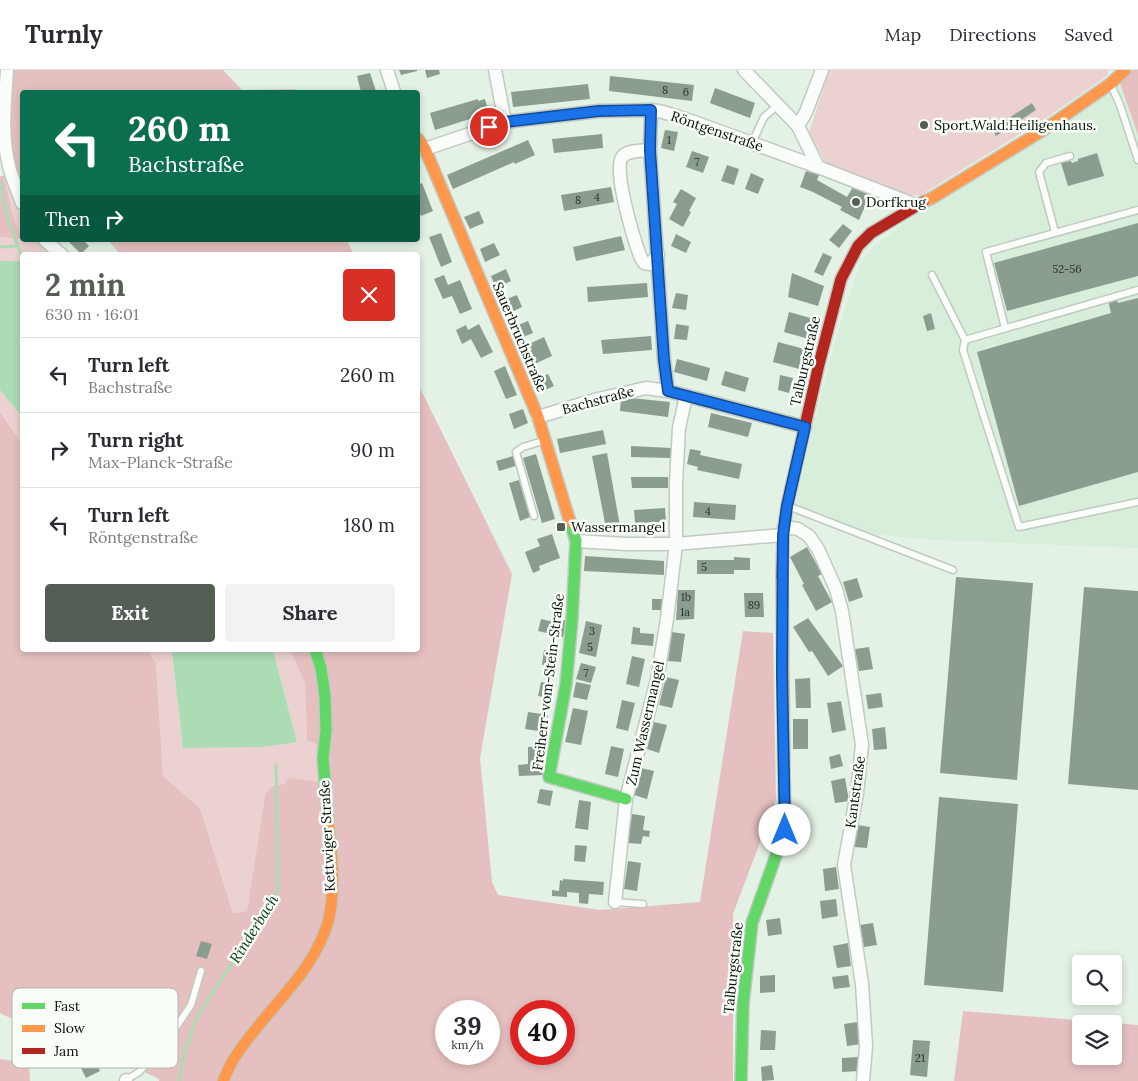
<!DOCTYPE html>
<html lang="en">
<head>
<meta charset="utf-8">
<style>
	body { margin:0; font-family:Lora,serif; background:#f2f2f3; color:#2b2b33; height:100vh; display:flex; flex-direction:column; font-size:19px; white-space:nowrap }
	* { box-sizing:border-box; margin:0 }
	p { font-size:16px; color:#7c7c81 }
	.icon { flex:none; width:28px; height:28px; fill:none; stroke:currentColor; stroke-width:2; stroke-linecap:round; stroke-linejoin:round }
	.map { position:relative; flex:1; overflow:hidden }
	.panel { position:absolute; left:20px; top:182px; width:400px; height:400px; display:flex; flex-direction:column; background:#fff; border-radius:5px; box-shadow:0 2px 8px #0003 }
	.panel>* { flex:none }
	.guide { position:absolute; left:20px; top:20px; width:400px; height:152px; border-radius:5px; box-shadow:0 2px 8px #0003; background:#0b6e4f; color:#fff; overflow:hidden }
	.buttons { position:absolute; left:1072px; top:885px; display:grid; gap:10px }
	.buttons a { display:grid; place-items:center; width:50px; height:50px; border-radius:5px; background:#fff; box-shadow:0 2px 8px #0003; font-size:25px }
	.speed { position:absolute; left:435px; top:930px; display:flex; gap:10px; font-size:25px; font-weight:700; text-align:center }
	.speed>* { display:grid; place-content:center; width:65px; height:65px; border-radius:50%; background:#fff; box-shadow:0 2px 8px #0003; line-height:1 }
	.speed small { font-size:12px; font-weight:400 }
	.speed .limit { border:8px solid #d22; background:#fff; color:#111 }
	.pin { position:absolute; display:grid; place-items:center; width:42px; height:42px; color:#fff; margin:-21px; border:2px solid #fff; border-radius:50%; box-shadow:0 1px 5px #0007 }
	.me { position:absolute; width:55px; margin:-28px; rotate:0deg; stroke-linejoin:round; filter:drop-shadow(0 0 4px #0008) }
	.turn { display:flex; align-items:center; gap:18px; height:105px; padding:0 25px; font-size:22px }
	.turn .icon { width:65px; height:65px; stroke-width:2.5 }
	.turn b { display:block; font-size:35px; line-height:42px }
	.then { display:flex; align-items:center; height:48px; padding:0 25px; background:#0003; gap:10px; font-size:19px }
	.round { display:grid; place-items:center; flex:none; width:52px; height:52px; border-radius:5px; background:#f2f2f3 }
	.summary { display:flex; align-items:center; justify-content:space-between; height:85px; padding:0 25px }
	h1 { font-size:30px; font-weight:800; line-height:38px; color:#545e55 }
	.primary-button { display:flex; gap:10px; margin-top:auto; padding:10px 25px }
	.primary-button a { flex:1; height:58px; border-radius:5px; background:#545e55; color:#fff; font-size:20px; font-weight:800; line-height:58px; text-align:center }
	.primary-button a+a { background:#f2f2f3; color:#2b2b33 }
	ul { padding:0; list-style:none }
	li { display:flex; align-items:center; gap:15px; height:75px; padding:0 25px; border-top:1px solid #e1e1e2 }
	li div { flex:1 }
	li b { display:block; font-size:19px }
	li em { font-style:normal }
	header { display:flex; align-items:center; gap:30px; box-sizing:border-box; height:70px; padding:0 25px; background:#fff; border-bottom:1px solid #e1e1e2 }
	header strong { font-size:24px }
	nav { display:flex; gap:28px; margin-inline-start:auto; font-size:18px }
	.map>svg:first-child { display:block }
</style>
</head>
<body>
<header>
<strong>Turnly</strong>
<nav><a>Map</a><a>Directions</a><a>Saved</a></nav>
</header>
<div class="map">
<svg width="1138" height="1011" viewBox="0 0 1138 1011">
	<rect width="100%" height="100%" fill="#e4f1e5"/>
	<!-- built -->
	<path fill="#d7eeda" d="M1120,13L1138,66V478L935,470L862,463L832,453L795,435L813,356L840,254L860,194L874,176L906,152Z"/>
	<!-- green -->
	<g fill="#ebd2d0">
		<path d="M829,0H1109L1107,6L1049,46L921,125H901L827,95L809,63Z"/>
		<path d="M6,106L22,148V170H37L50,185H22V191H0V167L22,169L14,149L4,107Z"/>
		<path d="M0,320L22,347V374L0,342Z"/>
		<path d="M148,580H170L172,583L183,678L297,672L273,580H290L305,613L307,670L316,674L319,712L285,714L265,725L247,841L233,843L200,738L163,706L156,593Z"/>
	</g>
	<!-- forest -->
	<g fill="#e6c0c0" fill-rule="evenodd">
		<path d="M0,0H223L242,20L296,19L298,22H22V110L4,107L14,149L22,169L0,167V106H4L0,66Z"/>
		<path d="M1133,0H1138V65L1120,13Z"/>
		<path d="M108,170H347L354,185H121Z"/>
		<path d="M418,314L512,504L480,688L492,812L498,825L600,840L700,832L743,561L773,563L776,730L733,844V1011H159V1009C120,990 80,973 40,956C27,951 11,950 0,943V342L22,374V580H148L156,593L163,706L200,738L233,843L247,841L265,725L273,716L285,714L288,708L319,712L316,674L307,670L305,613L290,580H418ZM446,941H489V984H446ZM521,941H564V984H521Z"/>
		<path d="M963,941L1138,955V1011H954ZM1081,954H1114V986H1081Z"/>
		<path d="M0,989L29,993L30,1011H0Z"/>
	</g>
	<!-- water -->
	<g fill="#acdcb4">
		<path d="M0,191H22V347L0,320Z"/>
		<path d="M170,580H273L297,672L263,677L183,678L172,583Z"/>
	</g>
	<g fill="none" stroke-linecap="round" stroke-linejoin="round">
		<!-- stream -->
		<g stroke="#acdcb4" stroke-width="3">
			<path d="M0,112L8,149L22,188"/>
			<path d="M0,177L17,176"/>
			<path d="M179,1011L185,980L196,949L212,923L244,876L278,820L276,695"/>
		</g>
	</g>
	<!-- building -->
	<g fill="#8b9d8f">
		<path d="M399,0H417V1L401,5Z"/>
		<path d="M425,0H439L440,4L427,8Z"/>
		<path d="M370,3L376,21L361,22L357,6Z"/>
		<path d="M610,6L694,15L692,31L609,21Z"/>
		<path d="M588,14L590,29L513,37L511,22Z"/>
		<path d="M715,18L755,33L750,48L710,33Z"/>
		<path d="M478,29V31L485,29L489,43L435,60L430,43Z"/>
		<path d="M1032,33L1036,40L996,66L992,59Z"/>
		<path d="M665,60L678,62L674,81L661,78Z"/>
		<path d="M602,64L603,78L554,83L552,69Z"/>
		<path d="M528,70L535,85L515,94L514,92L453,119L447,105Z"/>
		<path d="M692,81L709,87L703,103L686,97Z"/>
		<path d="M1097,83L1104,106L1068,116L1061,93L1071,91L1072,93L1078,91V89Z"/>
		<path d="M727,95L739,99L734,115L721,111Z"/>
		<path d="M806,101L819,105L817,110L847,127L853,117L870,125L859,150L840,140L842,137L813,122L800,117Z"/>
		<path d="M751,103L764,109L758,124L745,119Z"/>
		<path d="M422,113L433,141L421,146L418,137V115Z"/>
		<path d="M611,117L614,132L564,141L561,125Z"/>
		<path d="M681,119L696,128L689,141L691,142L683,157L669,149L677,134L673,132Z"/>
		<path d="M479,141L484,153L470,159L464,147Z"/>
		<path d="M1138,153V206L1007,241L994,193Z"/>
		<path d="M843,154L852,161L839,178L829,170Z"/>
		<path d="M441,163L452,192L441,197L429,167Z"/>
		<path d="M676,164L691,172L686,183L671,176Z"/>
		<path d="M621,166L625,180L576,191L573,177Z"/>
		<path d="M67,170H83L89,176L81,184Z"/>
		<path d="M494,173L500,185L485,192L480,179Z"/>
		<path d="M823,183L832,187L823,206L814,202Z"/>
		<path d="M506,199L511,211L496,218L491,206Z"/>
		<path d="M792,203L824,216L818,236L788,227Z"/>
		<path d="M444,205L448,215L460,210L472,239L460,244L452,226L443,229L434,209Z"/>
		<path d="M647,213L648,227L588,232L587,217Z"/>
		<path d="M676,223L688,225L686,240L672,238Z"/>
		<path d="M517,225L522,237L508,244L502,231Z"/>
		<path d="M1116,228L1118,233L1138,228V402L1019,436L977,282L1111,243L1108,230Z"/>
		<path d="M789,242L814,249L809,269L784,262Z"/>
		<path d="M931,243L935,259L927,261L923,246Z"/>
		<path d="M528,251L533,263L518,269L513,257Z"/>
		<path d="M479,254L493,282L481,288L471,269L462,274L456,260L466,255L468,260Z"/>
		<path d="M676,254L689,256L687,270L674,269Z"/>
		<path d="M651,266L652,280L603,284L601,270Z"/>
		<path d="M544,267L552,286L530,296L524,284L532,280L529,274Z"/>
		<path d="M778,272L808,280L803,300L773,292Z"/>
		<path d="M677,289L710,298L707,311L674,302Z"/>
		<path d="M505,296L517,325L506,329L494,301Z"/>
		<path d="M725,301L749,308L745,322L721,315Z"/>
		<path d="M548,304L554,316L539,323L534,310Z"/>
		<path d="M780,305L793,308L789,323L778,320Z"/>
		<path d="M621,327L670,332L668,347L620,341Z"/>
		<path d="M523,339L528,353L514,359L509,344Z"/>
		<path d="M711,343L752,353L748,367L708,357Z"/>
		<path d="M603,360L606,374L560,383L557,369Z"/>
		<path d="M631,376L671,378V388L631,387Z"/>
		<path d="M690,379L701,381L700,385L742,394L739,409L697,400L698,397L687,394Z"/>
		<path d="M607,383L620,456L606,458L592,386Z"/>
		<path d="M536,384L555,449L542,453L523,388Z"/>
		<path d="M513,386L516,396L499,401L496,391Z"/>
		<path d="M631,407H668V418H632Z"/>
		<path d="M519,410L530,447L520,451L509,413Z"/>
		<path d="M694,432L736,435L735,450L693,447Z"/>
		<path d="M665,438L666,452L635,453L634,440Z"/>
		<path d="M552,464L560,488L539,496L540,500L533,503L525,482L540,476L537,469Z"/>
		<path d="M807,477L822,504L818,506L832,532L816,541L802,515L804,514L790,487Z"/>
		<path d="M585,486L664,491V505L584,501Z"/>
		<path d="M734,487L750,488V500H734V504H697V490H734Z"/>
		<path d="M956,507L1033,513L1017,710L940,703Z"/>
		<path d="M857,508L863,527L849,532L843,512Z"/>
		<path d="M1084,517L1138,521V720L1068,714Z"/>
		<path d="M678,520H695L694,549L676,550Z"/>
		<path d="M744,523H763L764,547H745Z"/>
		<path d="M652,529H662L661,540H652Z"/>
		<path d="M555,548L567,551L563,567L538,561L541,549L554,552Z"/>
		<path d="M808,548L843,596L828,606L812,581L809,582L793,557Z"/>
		<path d="M586,551L602,555L596,587L579,583Z"/>
		<path d="M633,557L640,558V563L654,564L653,576L631,574Z"/>
		<path d="M672,562L685,564L681,592L668,591Z"/>
		<path d="M869,577L873,599L859,601L855,579Z"/>
		<path d="M544,580L557,582L556,597L542,595Z"/>
		<path d="M632,586L645,589L639,617L626,614Z"/>
		<path d="M581,593L596,597L591,613L576,609Z"/>
		<path d="M666,607L679,610L672,638L659,635Z"/>
		<path d="M810,608L811,638H796L795,609Z"/>
		<path d="M541,612L553,614L551,628L538,626Z"/>
		<path d="M576,612L591,615L587,630L573,627Z"/>
		<path d="M881,623L883,637L868,639L866,625Z"/>
		<path d="M622,630L635,633L628,661L616,658Z"/>
		<path d="M841,631L846,660L832,663L827,633Z"/>
		<path d="M573,638L588,641L581,675L565,672Z"/>
		<path d="M528,642L548,645L545,662L525,659Z"/>
		<rect x="793" y="649" width="15" height="30"/>
		<path d="M654,652L667,655L659,683L647,679Z"/>
		<path d="M885,657L887,679L874,680L872,659Z"/>
		<path d="M542,676L543,705L519,706L518,695L528,694V677Z"/>
		<path d="M611,676L624,679L618,707L605,704Z"/>
		<path d="M840,684L843,696L831,699L829,687Z"/>
		<path d="M641,698L654,701L647,729L634,725Z"/>
		<path d="M845,708L849,731L835,733L831,711Z"/>
		<path d="M540,719L553,721L550,736L537,733Z"/>
		<path d="M939,727L1018,734L1003,922L924,915Z"/>
		<path d="M579,730L591,732L588,760L575,758Z"/>
		<path d="M632,744L645,746L643,760L650,761L649,767L643,766L641,774L628,773Z"/>
		<path d="M793,747L805,748L803,762L791,761Z"/>
		<path d="M857,755L870,757L867,778L854,777Z"/>
		<path d="M575,775L587,776L585,792L574,791Z"/>
		<path d="M628,791L641,793L637,821L624,819Z"/>
		<path d="M836,797L839,819L825,821L823,799Z"/>
		<path d="M563,809L604,812L603,825L589,824L588,834L579,833V823L567,822V827L552,826V820L559,821L560,810L563,811Z"/>
		<path d="M836,829L838,846L822,849L820,831Z"/>
		<path d="M780,848L782,864L768,866L766,850Z"/>
		<path d="M873,853L877,875L864,877L860,855Z"/>
		<path d="M201,871L212,874L207,889L196,886Z"/>
		<path d="M848,873L851,896L837,898L833,876Z"/>
		<path d="M775,905V922L760,923V906Z"/>
		<path d="M848,905L850,917L834,919L832,907Z"/>
		<path d="M858,952L861,974L847,976L844,954Z"/>
		<path d="M761,960L776,961L775,980H760Z"/>
		<path d="M913,970L930,971L927,1007L910,1005Z"/>
		<path d="M91,983L100,1001L86,1008L77,990Z"/>
		<path d="M858,987L859,1001L842,1002V988Z"/>
		<path d="M772,995L774,1010L762,1011L761,997Z"/>
	</g>
	<g fill="none" stroke-linecap="round" stroke-linejoin="round">
		<defs>
			<g id="lane">
				<path d="M1111,15L1120,35L1138,90"/>
				<path d="M752,73L764,47L778,35"/>
				<path d="M1055,162L1039,102L1046,93L1070,86"/>
				<path d="M932,205L965,270"/>
				<path d="M1138,220L965,270L963,280L1019,457L1138,432"/>
				<path d="M1005,258L986,182L1138,140"/>
				<path d="M788,436L953,500"/>
				<path d="M534,446L516,382L523,377L543,371"/>
				<path d="M615,832L643,834"/>
				<path d="M126,1010L139,1002L168,969L191,935L201,901"/>
			</g>
			<g id="street">
				<path d="M7,0C5,32 1,65 9,96C12,109 18,121 22,133"/>
				<path d="M387,0L394,22"/>
				<path d="M495,0L505,52"/>
				<path d="M744,0L798,56L818,97"/>
				<path d="M651,40L650,80L664,290L668,321"/>
				<path d="M798,56L806,42L822,0"/>
				<path d="M425,79L505,52L599,41L651,40L663,42L691,51L818,97L916,135"/>
				<path d="M650,80C642,81 629,80 623,86C611,96 635,173 641,188L644,193L650,194L658,185"/>
				<path d="M45,170L62,185"/>
				<path d="M538,347L598,329L646,318L668,321L699,329L805,357"/>
				<path d="M784,457L798,459L809,466L818,479L836,519L842,541L862,675L857,723L844,795L862,914L866,976L863,1011"/>
				<path d="M576,471L626,474H676L783,465"/>
				<path d="M615,832L626,729L657,610L667,549L676,474V413L679,358L686,326"/>
				<path d="M126,1010V1011"/>
			</g>
			<g id="fast">
				<path d="M570,452L576,471L572,549L566,614L549,707L626,729"/>
				<path d="M315,580L321,598L325,626L326,660L323,688L328,748"/>
				<path d="M741,1011L743,934L752,853L785,760L784,706"/>
			</g>
			<g id="slow">
				<path d="M418,69L425,79L538,347L570,452"/>
				<path d="M923,132L932,128L1045,59L1110,14L1125,0"/>
				<path d="M782,507L784,706"/>
				<path d="M223,1011C227,1003 230,994 235,987C264,941 316,902 329,848C336,816 331,780 328,748"/>
			</g>
			<path id="jam" d="M782,507L783,465L787,436L819,294L841,209L858,176L871,163L923,132"/>
		</defs>
		<!-- lane casing -->
		<use href="#lane" stroke="#c0cac1" stroke-width="9"/>
		<!-- street casing -->
		<use href="#street" stroke="#c0cac1" stroke-width="15"/>
		<!-- fast casing -->
		<use href="#fast" stroke="#c0cac1" stroke-width="14"/>
		<!-- slow casing -->
		<use href="#slow" stroke="#c0cac1" stroke-width="14"/>
		<!-- jam casing -->
		<use href="#jam" stroke="#c0cac1" stroke-width="14"/>
		<!-- lane -->
		<use href="#lane" stroke="#fbfdfb" stroke-width="6"/>
		<!-- street -->
		<use href="#street" stroke="#fbfdfb" stroke-width="12"/>
		<!-- fast -->
		<use href="#fast" stroke="#63d668" stroke-width="11"/>
		<!-- slow -->
		<use href="#slow" stroke="#ff974d" stroke-width="11"/>
		<!-- jam -->
		<use href="#jam" stroke="#b3261e" stroke-width="11"/>
	</g>
	<g fill="none" stroke-linecap="round" stroke-linejoin="round">
		<defs>
			<path id="route" d="M489,57L505,52L599,41L651,40L650,80L664,290L668,321L805,357L787,436L783,466L782,603L785,760"/>
		</defs>
		<!-- route casing -->
		<use href="#route" stroke="#114b97" stroke-width="12"/>
		<!-- route -->
		<use href="#route" stroke="#1a73e8" stroke-width="9"/>
	</g>
	<!-- markers -->
	<g fill="#545e55" stroke="#f9fef9" stroke-width="2">
		<circle cx="924" cy="55" r="5"/>
		<circle cx="856" cy="132" r="5"/>
		<rect x="556" y="452" width="10" height="10" rx="2.5"/>
	</g>
	<g text-anchor="middle" stroke-width="5" stroke-linejoin="round" paint-order="stroke">
		<!-- number labels -->
		<g font-size="11" fill="#28322a">
			<text x="665" y="24">8</text>
			<text x="686" y="26">6</text>
			<text x="669" y="74">1</text>
			<text x="697" y="96">7</text>
			<text x="597" y="131">4</text>
			<text x="578" y="134">8</text>
			<text x="1067" y="203">52-56</text>
			<text x="708" y="445">4</text>
			<text x="704" y="501">5</text>
			<text x="686" y="531">1b</text>
			<text x="754" y="539">89</text>
			<text x="685" y="546">1a</text>
			<text x="592" y="565">3</text>
			<text x="590" y="581">5</text>
			<text x="586" y="607">7</text>
			<text x="920" y="992">21</text>
		</g>
		<!-- poi labels -->
		<g font-size="14" fill="#070f08" stroke="#f9fef9" text-anchor="start">
			<text x="934" y="60">Sport.Wald.Heiligenhaus.</text>
			<text x="866" y="137">Dorfkrug</text>
			<text x="571" y="462">Wassermangel</text>
		</g>
		<!-- street labels -->
		<g font-size="14" fill="#070f08" stroke="#f9fef9">
			<text transform="translate(717 61) rotate(19)" y="5">Röntgenstraße</text>
			<text transform="translate(520 267) rotate(67)" y="5">Sauerbruchstraße</text>
			<text transform="translate(805 291) rotate(-77)" y="5">Talburgstraße</text>
			<text transform="translate(598 330) rotate(-15)" y="5">Bachstraße</text>
			<text transform="translate(548 612) rotate(-83)" y="5">Freiherr-vom-Stein-Straße</text>
			<text transform="translate(645 653) rotate(-77)" y="5">Zum Wassermangel</text>
			<text transform="translate(855 722) rotate(-82)" y="5">Kantstraße</text>
			<text transform="translate(327 766) rotate(-93)" y="5">Kettwiger Straße</text>
			<text transform="translate(733 898) rotate(-84)" y="5">Talburgstraße</text>
		</g>
		<!-- water labels -->
		<g font-size="15" font-style="italic" fill="#063716" stroke="#f9fef9">
			<text transform="translate(254 859) rotate(-58)" y="5">Rinderbach</text>
		</g>
	</g>
	<!-- legend -->
	<rect x="12" y="918" width="166" height="80" rx="8" fill="#f9fef9" stroke="#b0b6b1" stroke-width="1"/>
	<rect x="22" y="933" width="23" height="6" fill="#63d668"/>
	<rect x="22" y="955" width="23" height="7" fill="#ff974d"/>
	<rect x="22" y="978" width="23" height="6" fill="#b3261e"/>
	<g font-size="14" fill="#070f08">
		<text x="54" y="941">Fast</text>
		<text x="54" y="963">Slow</text>
		<text x="54" y="986">Jam</text>
	</g>
</svg>
<div class="buttons">
<a><svg class="icon" aria-label="search" viewBox="0 0 24 24"><circle cx="10" cy="10" r="6"/><path d="M15 15l6 6"/></svg></a>
<a><svg class="icon" aria-label="layers" viewBox="0 0 24 24"><path d="M12 4l9 5-9 5-9-5zM3 14l9 5 9-5"/></svg></a>
</div>
<div class="speed"><div>39<small>km/h</small></div><div class="limit">40</div></div>
<div class="pin" style="left:489px;top:57px;background:#d93025"><svg class="icon" aria-label="arrive" viewBox="0 0 24 24"><path d="M6 21V4h12l-3 4 3 4H6"/></svg></div>
<svg class="me" style="left:785px;top:760px" viewBox="-20 -20 40 40"><circle r="19" fill="#fff"/><path d="M0-13L10 11 0 6-10 11z" fill="#1a73e8"/></svg>
<div class="guide">
<div class="turn"><svg class="icon" aria-label="left" viewBox="0 0 24 24"><path d="M17 20v-9H6M10 6l-5 5 5 5"/></svg><div><b>260 m</b>Bachstraße</div></div>
<div class="then">Then<svg class="icon" aria-label="right" viewBox="0 0 24 24"><path d="M7 20v-9h11M14 6l5 5-5 5"/></svg></div>
</div>
<section class="panel">
<div class="summary"><div><h1>2 min</h1><p>630 m · 16:01</p></div><a class="round" style="background:#d93025;color:#fff"><svg class="icon" aria-label="close" viewBox="0 0 24 24"><path d="M6 6l12 12M18 6L6 18"/></svg></a></div>
<ul>
<li><svg class="icon" aria-label="left" viewBox="0 0 24 24"><path d="M17 20v-9H6M10 6l-5 5 5 5"/></svg><div><b>Turn left</b><p>Bachstraße</p></div><em>260 m</em></li>
<li><svg class="icon" aria-label="right" viewBox="0 0 24 24"><path d="M7 20v-9h11M14 6l5 5-5 5"/></svg><div><b>Turn right</b><p>Max-Planck-Straße</p></div><em>90 m</em></li>
<li><svg class="icon" aria-label="left" viewBox="0 0 24 24"><path d="M17 20v-9H6M10 6l-5 5 5 5"/></svg><div><b>Turn left</b><p>Röntgenstraße</p></div><em>180 m</em></li>
</ul>
<div class="primary-button"><a>Exit</a><a>Share</a></div>
</section>
</div>
</body>
</html>
